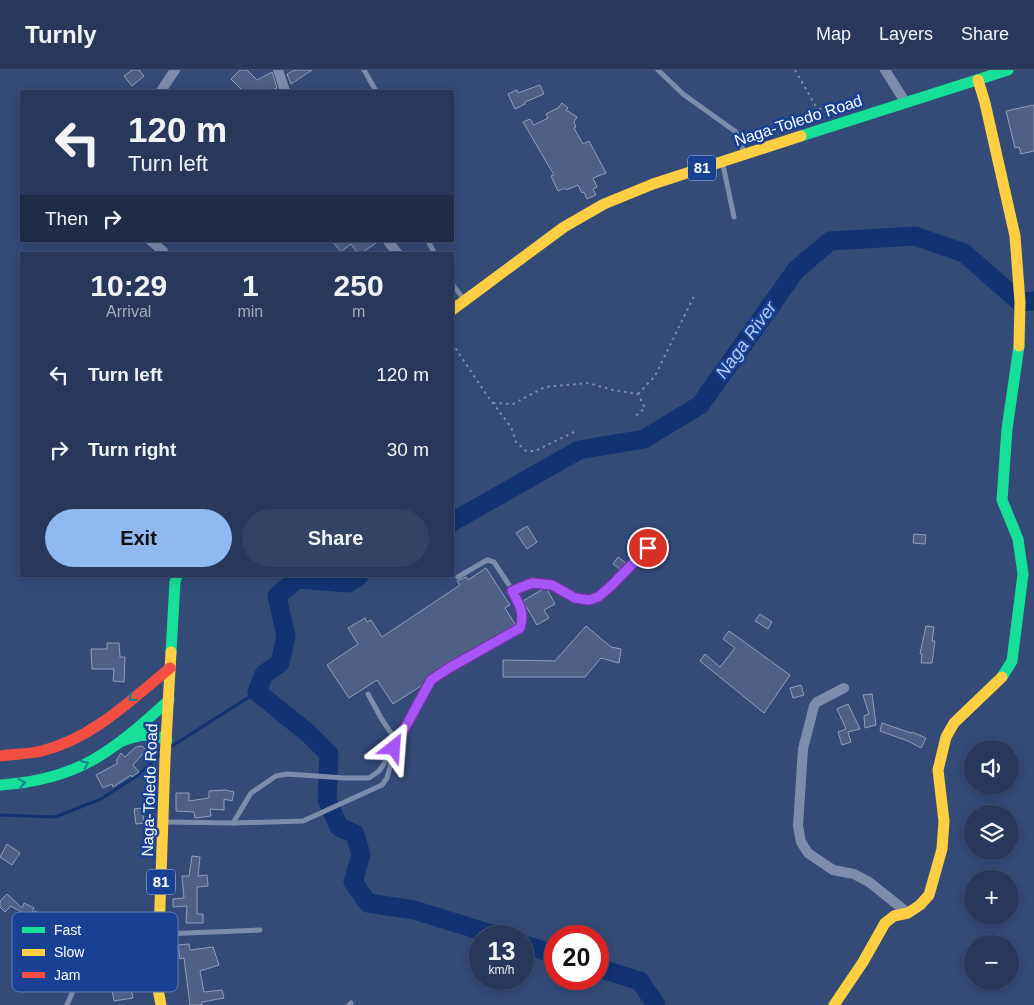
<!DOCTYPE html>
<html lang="en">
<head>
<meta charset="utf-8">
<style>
	body { margin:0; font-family:Arial,sans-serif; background:#334363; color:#f1f3f6; height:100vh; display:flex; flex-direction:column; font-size:19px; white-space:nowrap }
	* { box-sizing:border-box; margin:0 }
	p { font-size:16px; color:#a4acbb }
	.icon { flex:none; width:28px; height:28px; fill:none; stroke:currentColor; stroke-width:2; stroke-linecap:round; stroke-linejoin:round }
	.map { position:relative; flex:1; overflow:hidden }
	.sheet { position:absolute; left:20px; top:182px; width:434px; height:325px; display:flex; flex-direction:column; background:#27385a; border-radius:0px; box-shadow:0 2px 12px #0003,0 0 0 1px #435270 }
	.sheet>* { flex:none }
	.top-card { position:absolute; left:20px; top:20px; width:434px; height:152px; border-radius:0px; box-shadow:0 2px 12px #0003,0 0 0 1px #435270; background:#27385a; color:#f1f3f6; overflow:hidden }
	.buttons { position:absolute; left:964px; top:670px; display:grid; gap:10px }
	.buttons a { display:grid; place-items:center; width:55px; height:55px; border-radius:50%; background:#27385a; box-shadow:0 2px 12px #0003,0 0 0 1px #435270; font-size:25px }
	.speed { position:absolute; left:469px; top:855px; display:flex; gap:10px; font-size:25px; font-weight:700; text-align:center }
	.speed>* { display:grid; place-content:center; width:65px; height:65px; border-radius:50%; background:#27385a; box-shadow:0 2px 12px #0003,0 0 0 1px #435270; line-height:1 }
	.speed small { font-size:12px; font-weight:400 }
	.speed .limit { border:8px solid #d22; background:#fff; color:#111 }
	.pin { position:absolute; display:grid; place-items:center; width:42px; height:42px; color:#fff; margin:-21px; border:2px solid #fff; border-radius:50%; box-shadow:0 1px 5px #0007 }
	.me { position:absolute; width:55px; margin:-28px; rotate:28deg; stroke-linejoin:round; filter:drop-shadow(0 0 4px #0008) }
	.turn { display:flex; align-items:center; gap:18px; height:105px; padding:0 25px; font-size:22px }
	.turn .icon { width:65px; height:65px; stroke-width:2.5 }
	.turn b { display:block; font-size:35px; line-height:42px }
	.then { display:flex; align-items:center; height:48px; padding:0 25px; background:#0003; gap:10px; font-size:19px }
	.eta { display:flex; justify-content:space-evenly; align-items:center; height:85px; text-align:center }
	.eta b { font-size:30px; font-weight:600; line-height:35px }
	.primary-button { display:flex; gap:10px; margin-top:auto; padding:10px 25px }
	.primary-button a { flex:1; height:58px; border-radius:30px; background:#90b9f0; color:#111; font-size:20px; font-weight:600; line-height:58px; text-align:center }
	.primary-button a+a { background:#334363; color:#f1f3f6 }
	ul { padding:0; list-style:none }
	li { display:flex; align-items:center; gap:15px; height:75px; padding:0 25px }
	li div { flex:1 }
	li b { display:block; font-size:19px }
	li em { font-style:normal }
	header { display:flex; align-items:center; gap:30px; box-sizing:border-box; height:70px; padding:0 25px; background:#27385a; border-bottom:1px solid #435270 }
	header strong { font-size:24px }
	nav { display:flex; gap:28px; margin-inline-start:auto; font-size:18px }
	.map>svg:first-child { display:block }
</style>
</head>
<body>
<header>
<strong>Turnly</strong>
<nav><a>Map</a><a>Layers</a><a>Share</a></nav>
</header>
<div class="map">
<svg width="1034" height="935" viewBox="0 0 1034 935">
	<rect width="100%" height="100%" fill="#344b78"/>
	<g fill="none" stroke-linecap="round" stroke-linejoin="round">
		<!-- stream -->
		<g stroke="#123272" stroke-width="3">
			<path d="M172,676L257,622"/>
			<path d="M0,745L55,747L101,729L138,705L159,686"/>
		</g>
		<!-- river -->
		<g stroke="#123272" stroke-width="19">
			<path d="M452,452L579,380L644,369L700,335L796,200L830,171L915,166L964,183L1020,232L1034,231"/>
			<path d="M359,506L348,513L297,509L277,526L286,566L280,593L264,604L257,622L309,664L329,684L327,730L339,757L355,764L361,785L353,812L368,833L414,840L498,866"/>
			<path d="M522,874L555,884"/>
			<path d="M598,898L640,911L656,935"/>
		</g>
	</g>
	<!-- building -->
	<g fill="#4e6185" stroke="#919fb8">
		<path d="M132,0H139L144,6L132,16L124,6Z"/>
		<path d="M240,0H247L257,10L272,2L277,18L269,21H243L231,9Z"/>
		<path d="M295,0H312L291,14L287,4Z"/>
		<path d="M540,15L544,24L525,32V34L515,39L508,24L517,20L518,23Z"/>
		<path d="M562,33L568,38L566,40L577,47L574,52L576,57L574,58L583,74L589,71L606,103L593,108L597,117L593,119L596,125L587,129L584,122L582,123L578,115L566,120L565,118L558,121L551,106L554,105L523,52L530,49L534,55L548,48L546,44L558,38Z"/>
		<path d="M1034,35V81L1021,84L1019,77L1015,78L1006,41Z"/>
		<path d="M332,171H379L360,184H358L351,174L341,182Z"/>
		<path d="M527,456L537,472L527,479L516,463Z"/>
		<path d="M914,464L926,465L925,474L913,473Z"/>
		<path d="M618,487L627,494L621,500L613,494Z"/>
		<path d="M486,498L510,535L505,538L515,554L493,568L446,593L428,606L424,614L393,634L377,610L349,628L327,595L358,574L348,558L365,548L367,552L371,550L382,567L460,515L457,511L466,507L468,510Z"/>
		<path d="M543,519H547L555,534L544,540L549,548L537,555L523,531Z"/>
		<path d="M760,544L772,552L768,559L755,551Z"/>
		<path d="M586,556L611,577L621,579L619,593L601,588L585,607H503V590L555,591Z"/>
		<path d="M926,556L934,557L932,571H935L932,593H921L922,584H920Z"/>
		<path d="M729,561L790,605L764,643L700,591L705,584L720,597L735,578L723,569Z"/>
		<path d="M107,573H119L120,587H125L124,612L113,611L114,599H92L91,579H107Z"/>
		<path d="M801,615L804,625L793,628L790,618Z"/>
		<path d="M872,624L876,655L865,658L864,646L869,644L863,625Z"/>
		<path d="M848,634L860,659L848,662L851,672L842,675L838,662L846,659L837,639Z"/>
		<path d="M882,653L911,663L912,662L926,668L921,678L908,671L880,661Z"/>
		<path d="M142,676L146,680L133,695L139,702L132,707L131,705L113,717L112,714L103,718L96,705L118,693L116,691L121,683L125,687L136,677Z"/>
		<path d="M225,720L234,722L232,731L224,729V740L210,739L211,746L195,748L194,742L176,741V723H189V731L209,728V721Z"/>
		<path d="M142,738L144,753L136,754L134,739Z"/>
		<path d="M7,774L20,783L12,795L0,787Z"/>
		<path d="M192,786L200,787L198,806L207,805L208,816L197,817V844H203V853H186L187,836L173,837V829L184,828L182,806H189Z"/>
		<path d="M7,824L22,838L24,833L34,838L30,847L11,836L5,842L0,837V831Z"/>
		<path d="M35,841L47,848L44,856L31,850Z"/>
		<path d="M189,874L190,880L213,877L219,895L200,901L204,922L222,920L224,928L202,932V935H190L184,888L180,889L178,875Z"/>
		<path d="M129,911L133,928L114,931L111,915Z"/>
	</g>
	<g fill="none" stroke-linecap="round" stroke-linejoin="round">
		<!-- path -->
		<g stroke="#7c8cab" stroke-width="2" stroke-dasharray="2.5 4" stroke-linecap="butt">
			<path d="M795,0L815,35L826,43"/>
			<path d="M452,273L486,324L511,357L516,372L526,381H535L574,362"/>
			<path d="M638,324L655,306L695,224"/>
			<path d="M493,333L513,334L545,317L588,313L613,320L638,324L645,338L633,348"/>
		</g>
		<!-- lane -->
		<g stroke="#7c8cab" stroke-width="5">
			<path d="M364,0L376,21"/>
			<path d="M658,0L683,24L736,62L744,82"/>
			<path d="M723,95L734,147"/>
			<path d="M428,171L435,184"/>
			<path d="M452,214L463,228"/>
			<path d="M512,521C518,518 526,513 533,513C555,512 570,530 588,530C605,529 647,479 659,466"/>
			<path d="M166,752L233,753L303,751L382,715L387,708L395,678L431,610L449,597L521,558C527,534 506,512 494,492L487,490L458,507"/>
			<path d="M233,753L251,723L276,706L287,704L344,708H369L379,701L395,678L391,663L381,648L368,624"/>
			<path d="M162,864L260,860"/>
			<path d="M67,935L80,904L93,905L155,895"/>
			<path d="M349,935L351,933"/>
		</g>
		<!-- street -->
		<g stroke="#7c8cab" stroke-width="10">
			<path d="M278,0L285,21"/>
			<path d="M885,0L906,33"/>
			<path d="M161,21L175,0"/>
			<path d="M151,171L163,181"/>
			<path d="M388,171L398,184"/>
			<path d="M844,618L817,632L814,636L803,679L798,756L801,772L808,783L833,800L854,804L869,812L908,843"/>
		</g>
		<!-- fast -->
		<g stroke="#16e098" stroke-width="11">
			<path d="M801,66L1008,0"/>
			<path d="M171,582L175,512L177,506"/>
			<path d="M1002,607L1012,591L1023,504L1018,469L1002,430L1007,359L1019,276"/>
			<path d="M122,671C138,665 151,662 167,670"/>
			<path d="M0,715C79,710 113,681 169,630"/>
		</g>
		<!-- slow -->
		<g stroke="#ffcf43" stroke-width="11">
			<path d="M978,10L985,33L1015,166L1020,232L1019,276"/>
			<path d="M452,240L564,157L604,134L653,114L801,66"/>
			<path d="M161,935L158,919V894L165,689L171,582"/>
			<path d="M834,935L863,892L885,853L894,846L908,843L920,835L929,825L942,779L944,751L938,700L946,667L954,653L1002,607"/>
		</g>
		<!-- jam -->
		<path stroke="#f24e42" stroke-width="11" d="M0,686C14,684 29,684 42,681C93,668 131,630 170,598"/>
	</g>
	<!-- one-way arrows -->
	<defs><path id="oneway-chevron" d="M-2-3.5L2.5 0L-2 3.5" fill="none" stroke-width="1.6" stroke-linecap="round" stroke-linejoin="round" transform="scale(1.25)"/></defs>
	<g stroke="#178196">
		<use href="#oneway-chevron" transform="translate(132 628) rotate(140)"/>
		<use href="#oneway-chevron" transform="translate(85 694) rotate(-24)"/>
		<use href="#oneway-chevron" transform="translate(22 713) rotate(-9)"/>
	</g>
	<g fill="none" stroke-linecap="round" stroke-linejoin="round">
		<defs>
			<path id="route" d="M394,678L431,610L449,598L520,558C525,543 519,533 512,521L532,513L552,515L575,528L589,530L598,527L610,517L648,478"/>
		</defs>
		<!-- route casing -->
		<use href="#route" stroke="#6d37a1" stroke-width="12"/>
		<!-- route -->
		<use href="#route" stroke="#a855f7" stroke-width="9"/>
	</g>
	<g text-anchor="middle" stroke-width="5" stroke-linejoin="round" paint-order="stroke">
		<!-- shield labels -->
		<g fill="#184194" stroke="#bac6df" stroke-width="1">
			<rect x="688" y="85.5" width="28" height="25" rx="4"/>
			<rect x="147" y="799.5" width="28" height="25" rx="4"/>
		</g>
		<g font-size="15" font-weight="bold" fill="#fff">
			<text x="702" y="103">81</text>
			<text x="161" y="817">81</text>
		</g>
		<!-- street labels -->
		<g font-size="16" fill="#fff" stroke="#184194">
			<text transform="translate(798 50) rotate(-18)" y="6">Naga-Toledo Road</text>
			<text transform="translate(149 720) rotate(-88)" y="6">Naga-Toledo Road</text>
		</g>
		<!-- water labels -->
		<g font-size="18" font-style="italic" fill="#b4ccf7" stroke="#184194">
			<text transform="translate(746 270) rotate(-54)" y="6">Naga River</text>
		</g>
	</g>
	<!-- legend -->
	<rect x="12" y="842" width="166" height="80" rx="8" fill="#184194" stroke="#5d7ab4" stroke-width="1"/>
	<rect x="22" y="857" width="23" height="6" fill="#16e098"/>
	<rect x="22" y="879" width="23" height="7" fill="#ffcf43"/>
	<rect x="22" y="902" width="23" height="6" fill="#f24e42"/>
	<g font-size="14" fill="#fff">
		<text x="54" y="865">Fast</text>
		<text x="54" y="887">Slow</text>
		<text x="54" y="910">Jam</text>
	</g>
</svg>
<div class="buttons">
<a><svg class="icon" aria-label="sound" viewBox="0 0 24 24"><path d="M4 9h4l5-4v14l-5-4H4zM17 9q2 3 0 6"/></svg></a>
<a><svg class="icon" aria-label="layers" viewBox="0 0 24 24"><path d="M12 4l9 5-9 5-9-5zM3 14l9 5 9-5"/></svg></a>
<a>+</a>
<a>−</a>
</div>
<div class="speed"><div>13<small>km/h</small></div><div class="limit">20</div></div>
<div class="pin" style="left:648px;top:478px;background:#d93025"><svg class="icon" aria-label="arrive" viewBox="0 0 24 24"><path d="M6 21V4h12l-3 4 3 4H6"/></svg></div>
<svg class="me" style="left:394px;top:678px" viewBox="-20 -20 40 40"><path d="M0-17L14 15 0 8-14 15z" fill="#a855f7" stroke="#fff" stroke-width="4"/></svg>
<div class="top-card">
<div class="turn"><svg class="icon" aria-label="left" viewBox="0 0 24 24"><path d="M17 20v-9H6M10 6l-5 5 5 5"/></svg><div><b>120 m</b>Turn left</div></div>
<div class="then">Then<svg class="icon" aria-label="right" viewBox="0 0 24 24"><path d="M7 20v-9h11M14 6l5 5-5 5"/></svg></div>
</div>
<section class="sheet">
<div class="eta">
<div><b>10:29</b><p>Arrival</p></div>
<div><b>1</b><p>min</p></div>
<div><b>250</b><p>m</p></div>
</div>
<ul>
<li><svg class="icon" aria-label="left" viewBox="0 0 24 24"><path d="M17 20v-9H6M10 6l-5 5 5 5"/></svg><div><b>Turn left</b></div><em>120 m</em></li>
<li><svg class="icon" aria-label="right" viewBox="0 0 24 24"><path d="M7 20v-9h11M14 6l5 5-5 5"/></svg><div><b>Turn right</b></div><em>30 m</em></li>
</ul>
<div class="primary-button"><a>Exit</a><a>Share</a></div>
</section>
</div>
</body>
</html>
